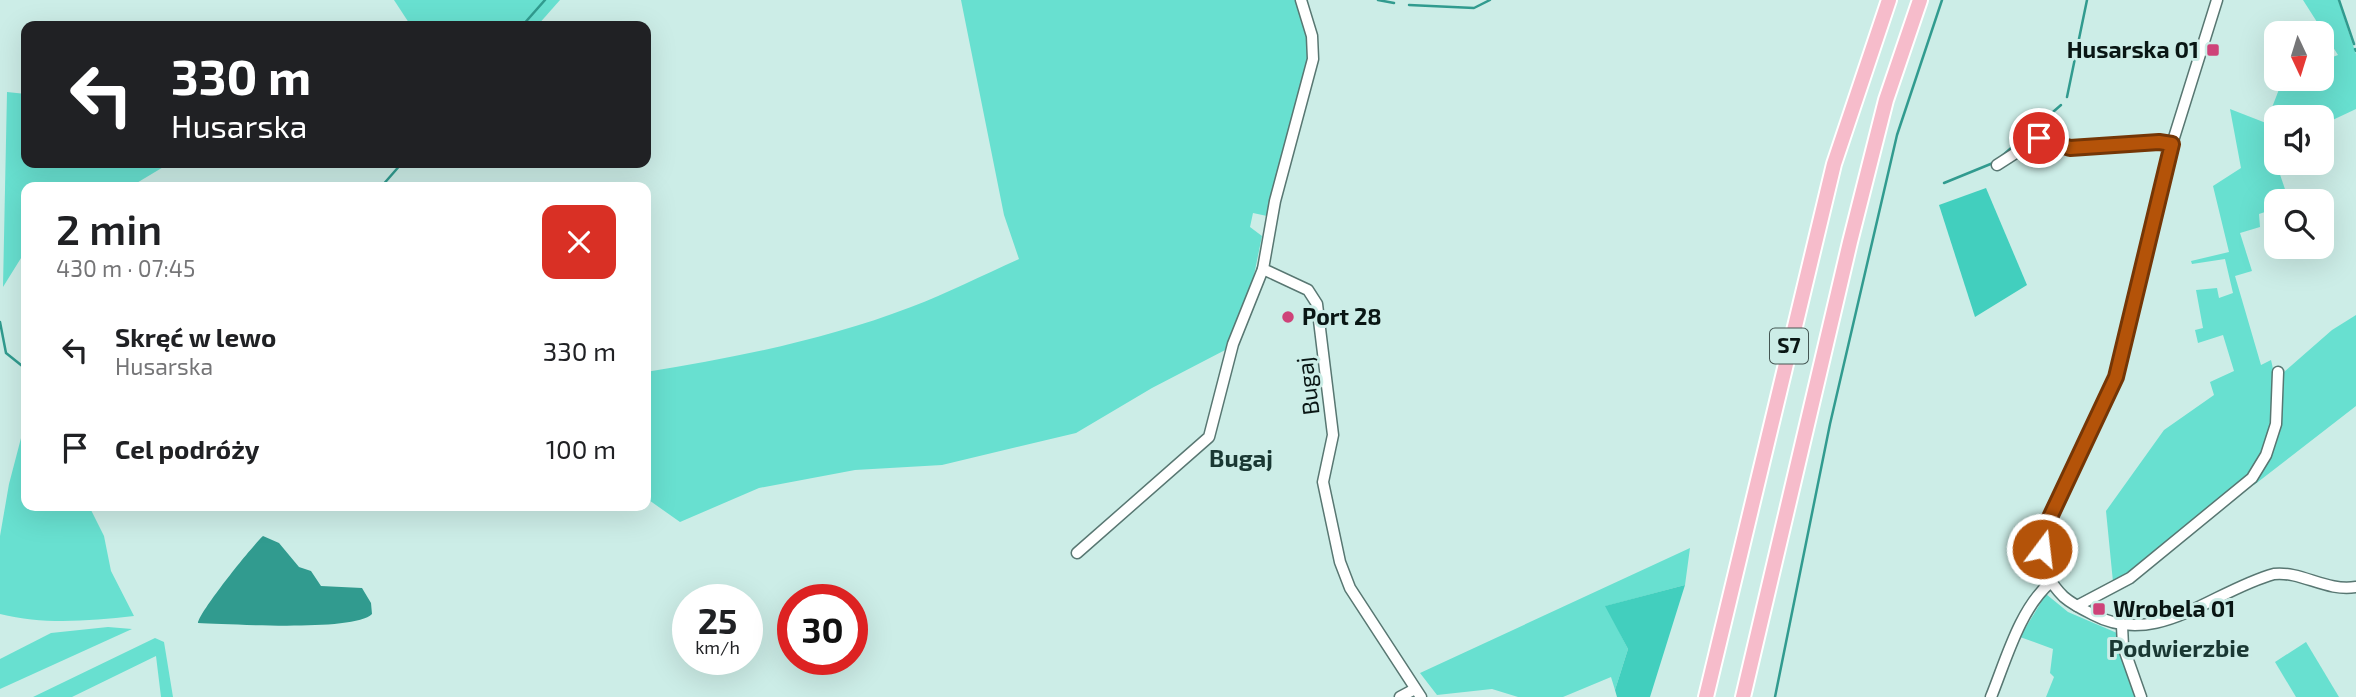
<!DOCTYPE html>
<html lang="pl">
<head>
<meta charset="utf-8">
<style>
	body { margin:0; font-family:"Exo 2",sans-serif; background:#f2f2f2; color:#202124; height:100vh; display:flex; flex-direction:column; font-size:26px; white-space:nowrap }
	* { box-sizing:border-box; margin:0 }
	p { font-size:23px; color:#757577 }
	.icon { flex:none; width:38px; height:38px; fill:none; stroke:currentColor; stroke-width:2; stroke-linecap:round; stroke-linejoin:round }
	.map { position:relative; flex:1; overflow:hidden }
	.side { position:absolute; left:21px; top:182px; width:630px; height:329px; display:flex; flex-direction:column; background:#fff; border-radius:14px; box-shadow:0 7px 28px #0002 }
	.side>* { flex:none }
	.hud { position:absolute; left:21px; top:21px; width:630px; height:147px; border-radius:14px; box-shadow:0 7px 28px #0002; background:#202124; color:#fff; overflow:hidden }
	.needle { width:46px; rotate:176deg }
	.controls { position:absolute; left:2264px; top:21px; display:grid; gap:14px }
	.controls a { display:grid; place-items:center; width:70px; height:70px; border-radius:14px; background:#fff; box-shadow:0 7px 28px #0002; font-size:35px }
	.speed { position:absolute; left:672px; top:584px; display:flex; gap:14px; font-size:35px; font-weight:700; text-align:center }
	.speed>* { display:grid; place-content:center; width:91px; height:91px; border-radius:50%; background:#fff; box-shadow:0 7px 28px #0002; line-height:1 }
	.speed small { font-size:18px; font-weight:400 }
	.speed .limit { border:10px solid #d22; background:#fff; color:#111 }
	.pin { position:absolute; display:grid; place-items:center; width:60px; height:60px; color:#fff; margin:-30px; border:4px solid #fff; border-radius:50%; box-shadow:0 2px 7px #0007 }
	.me { position:absolute; width:77px; margin:-38px; rotate:15deg; stroke-linejoin:round; filter:drop-shadow(0 0 5px #0008) }
	.turn { display:flex; align-items:center; gap:24px; height:147px; padding:0 35px; font-size:32px }
	.turn .icon { width:91px; height:91px; stroke-width:2.5 }
	.turn b { display:block; font-size:49px; line-height:60px }
	.round { display:grid; place-items:center; flex:none; width:74px; height:74px; border-radius:14px; background:#f2f2f2 }
	.summary { display:flex; align-items:center; justify-content:space-between; height:119px; padding:0 35px }
	h1 { font-size:42px; font-weight:600; line-height:52px }
	ul { padding:0; list-style:none }
	li { display:flex; align-items:center; gap:21px; height:98px; padding:0 35px }
	li div { flex:1 }
	li b { display:block; font-size:26px }
	li em { font-style:normal }
	.map>svg:first-child { display:block }
</style>
</head>
<body>
<div class="map">
<svg width="2356" height="697" viewBox="0 0 2356 697">
	<rect width="100%" height="100%" fill="#ccede7"/>
	<!-- green -->
	<g fill="#68e0d0">
		<path d="M394,0H560L537,26H411Z"/>
		<path d="M961,0H1297L1309,41L1310,61L1267,216L1253,213L1250,227L1262,236L1251,290L1229,348L1152,388L1076,433L942,465L855,470L759,488L680,522L646,498V372C737,357 825,340 911,307C948,293 983,275 1019,259L1004,215Z"/>
		<path d="M2303,0H2338L2356,54V109L2322,125V117H2277V148L2272,151L2289,201H2277V208L2259,214L2260,227L2240,233L2252,271L2235,276L2261,365L2271,360C2278,386 2277,432 2263,456C2238,497 2160,548 2120,580L2113,582L2106,511L2164,430L2214,395L2210,382L2234,371L2223,335L2198,343L2195,330L2203,328L2196,290L2217,288L2219,298L2233,293L2225,259L2192,264L2191,261L2229,252L2213,186L2241,168L2230,109L2266,123L2283,79H2322V61L2338,55Z"/>
		<path d="M7,92L26,94V163H170L130,187H26V250L3,287Z"/>
		<path d="M2356,315V406L2254,485L2279,432L2284,372L2332,330Z"/>
		<path d="M26,419V506H89L104,536L111,571L134,616C88,621 45,625 0,614V536L9,484Z"/>
		<path d="M1690,548L1685,585L1606,606L1628,649L1615,690L1611,677L1563,697H1518L1492,689L1437,695L1420,673Z"/>
		<path d="M2046,594L2068,612L2117,633L2136,697H2046L2054,677L2050,673L2053,649L2020,637Z"/>
		<path d="M108,627L132,629L0,689V659L51,633Z"/>
		<path d="M155,638L164,642L173,697H161L156,656L72,697H33Z"/>
		<path d="M2306,642L2339,697H2296L2275,662Z"/>
	</g>
	<!-- forest -->
	<g fill="#42cfbe">
		<path d="M1986,188L2027,285L1975,317L1939,205Z"/>
		<path d="M1685,585L1650,697H1617L1615,690L1628,649L1605,606Z"/>
	</g>
	<!-- water -->
	<path fill="#319b8f" d="M263,536L279,543L299,567L311,571L321,586L362,588L371,603L372,614C354,632 229,624 198,623C199,612 252,546 263,536Z"/>
	<g fill="none" stroke-linecap="round" stroke-linejoin="round">
		<!-- stream -->
		<g stroke="#319b8f" stroke-width="2.5">
			<path d="M1378,0L1394,3"/>
			<path d="M2339,0L2354,44"/>
			<path d="M1409,5L1474,8L1490,0"/>
			<path d="M522,26L545,0"/>
			<path d="M2355,49L2356,51"/>
			<path d="M2067,97L2087,0"/>
			<path d="M2038,125L2061,105"/>
			<path d="M2002,156L2027,134"/>
			<path d="M1944,183L1993,163"/>
			<path d="M381,187L402,163"/>
			<path d="M0,322L6,353L26,369"/>
			<path d="M1775,697L1830,424L1897,135L1942,0"/>
		</g>
		<defs>
			<g id="minor">
				<path d="M1301,0L1312,36L1313,59L1275,201L1263,269L1308,290L1317,304L1333,435L1323,482L1340,562L1350,588L1421,697"/>
				<path d="M2217,0L2172,144L2116,377L2045,528C2038,555 2044,578 2064,597C2072,604 2082,609 2092,614C2157,649 2212,591 2274,574C2302,571 2326,592 2356,587"/>
				<path d="M1997,165L2039,138L2070,148L2159,142L2172,144"/>
				<path d="M1077,553L1209,437L1233,344L1263,269"/>
				<path d="M2077,606L2130,578L2252,478L2266,455L2276,424L2278,372"/>
				<path d="M2122,626L2123,646L2141,697"/>
				<path d="M1400,697L1415,689"/>
				<path d="M1991,697C2006,660 2020,608 2051,582"/>
			</g>
			<g id="highway">
				<path d="M1706,697L1834,164L1889,0"/>
				<path d="M1743,697L1850,242L1886,100L1920,0"/>
			</g>
		</defs>
		<!-- minor casing -->
		<use href="#minor" stroke="#587772" stroke-width="13"/>
		<!-- highway casing -->
		<use href="#highway" stroke="#fff" stroke-width="18"/>
		<!-- minor -->
		<use href="#minor" stroke="#fff" stroke-width="10"/>
		<!-- highway -->
		<use href="#highway" stroke="#f6bccb" stroke-width="14"/>
	</g>
	<g fill="none" stroke-linecap="round" stroke-linejoin="round">
		<defs>
			<path id="route" d="M2039,138L2070,148L2159,142L2172,144L2116,377L2045,528L2042,549"/>
		</defs>
		<!-- route casing -->
		<use href="#route" stroke="#753606" stroke-width="18"/>
		<!-- route -->
		<use href="#route" stroke="#b45309" stroke-width="12"/>
	</g>
	<!-- markers -->
	<g fill="#ce4379" stroke="#ccede7" stroke-width="2.5">
		<rect x="2206" y="43" width="14" height="14" rx="3.5"/>
		<circle cx="1288" cy="317" r="7"/>
		<rect x="2092" y="602" width="14" height="14" rx="3.5"/>
	</g>
	<g text-anchor="middle" stroke-width="6" stroke-linejoin="round" paint-order="stroke">
		<!-- shield labels -->
		<rect fill="#ccede7" stroke="#445653" stroke-width="2" x="1770" y="328.5" width="38" height="35" rx="5"/>
		<g font-size="21" font-weight="bold" fill="#091614">
			<text x="1789" y="353">S7</text>
		</g>
		<!-- poi labels -->
		<g font-size="23" font-weight="bold" fill="#091614" stroke="#ccede7" text-anchor="start">
			<text x="2199" y="58" text-anchor="end">Husarska 01</text>
			<text x="1302" y="325">Port 28</text>
			<text x="2113" y="617">Wrobela 01</text>
		</g>
		<!-- street labels -->
		<g font-size="23" fill="#091614" stroke="#ccede7">
			<text transform="translate(1308 386) rotate(-97)" y="8">Bugaj</text>
		</g>
		<!-- neighbourhood labels -->
		<g font-size="24" font-weight="bold" fill="#1a3833" stroke="#ccede7">
			<text x="1241" y="467">Bugaj</text>
			<text x="2179" y="657">Podwierzbie</text>
		</g>
	</g>
</svg>
<div class="controls">
<a><svg class="needle" viewBox="-14 -14 28 28"><path d="M0-13l5 13h-10z" fill="#e53935"/><path d="M0 13l5-13h-10z" fill="#757577"/></svg></a>
<a><svg class="icon" aria-label="sound" viewBox="0 0 24 24"><path d="M4 9h4l5-4v14l-5-4H4zM17 9q2 3 0 6"/></svg></a>
<a><svg class="icon" aria-label="search" viewBox="0 0 24 24"><circle cx="10" cy="10" r="6"/><path d="M15 15l6 6"/></svg></a>
</div>
<div class="speed"><div>25<small>km/h</small></div><div class="limit">30</div></div>
<div class="pin" style="left:2039px;top:138px;background:#d93025"><svg class="icon" aria-label="arrive" viewBox="0 0 24 24"><path d="M6 21V4h12l-3 4 3 4H6"/></svg></div>
<svg class="me" style="left:2042px;top:549px" viewBox="-20 -20 40 40"><circle r="17" fill="#b45309" stroke="#fff" stroke-width="3"/><path d="M0-11L8 9 0 5-8 9z" fill="#fff"/></svg>
<div class="hud">
<div class="turn"><svg class="icon" aria-label="left" viewBox="0 0 24 24"><path d="M17 20v-9H6M10 6l-5 5 5 5"/></svg><div><b>330 m</b>Husarska</div></div>
</div>
<section class="side">
<div class="summary"><div><h1>2 min</h1><p>430 m · 07:45</p></div><a class="round" style="background:#d93025;color:#fff"><svg class="icon" aria-label="close" viewBox="0 0 24 24"><path d="M6 6l12 12M18 6L6 18"/></svg></a></div>
<ul>
<li><svg class="icon" aria-label="left" viewBox="0 0 24 24"><path d="M17 20v-9H6M10 6l-5 5 5 5"/></svg><div><b>Skręć w lewo</b><p>Husarska</p></div><em>330 m</em></li>
<li><svg class="icon" aria-label="arrive" viewBox="0 0 24 24"><path d="M6 21V4h12l-3 4 3 4H6"/></svg><div><b>Cel podróży</b></div><em>100 m</em></li>
</ul>
</section>
</div>
</body>
</html>
